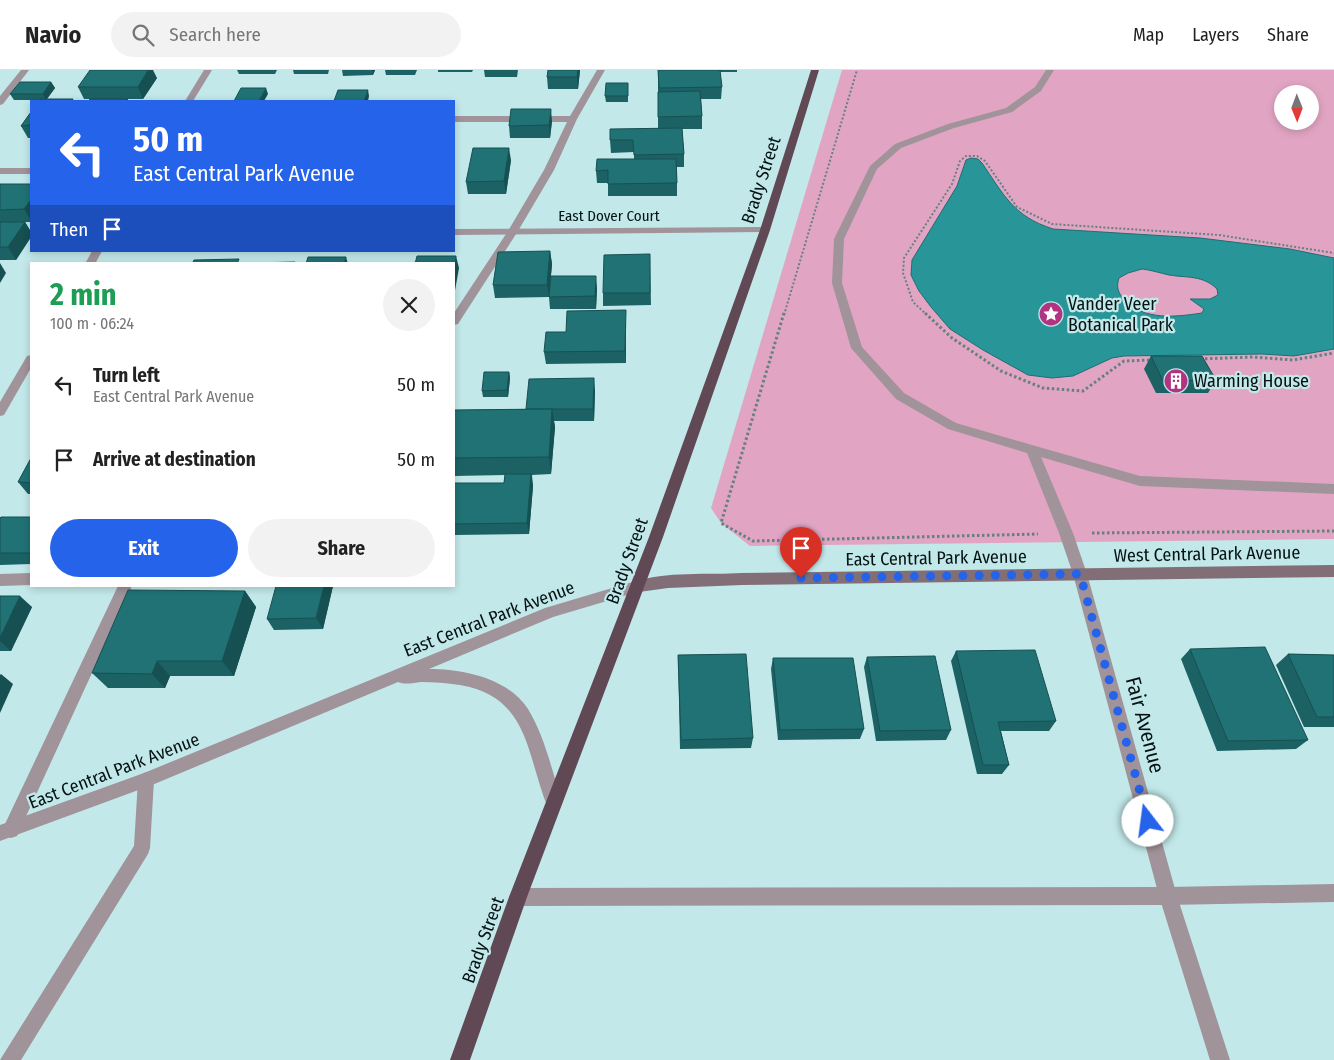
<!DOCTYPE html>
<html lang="en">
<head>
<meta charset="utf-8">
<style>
	body { margin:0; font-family:"Fira Sans Condensed",sans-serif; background:#f2f2f2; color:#222; height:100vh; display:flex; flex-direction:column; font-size:19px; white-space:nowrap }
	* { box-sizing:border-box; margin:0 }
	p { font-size:16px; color:#767676 }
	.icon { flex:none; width:28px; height:28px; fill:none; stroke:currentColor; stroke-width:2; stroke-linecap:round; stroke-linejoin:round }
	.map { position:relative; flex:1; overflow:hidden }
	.drawer { position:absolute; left:30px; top:192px; width:425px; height:325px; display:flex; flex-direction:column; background:#fff; border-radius:0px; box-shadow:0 2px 8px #0003 }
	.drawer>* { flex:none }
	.top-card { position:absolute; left:30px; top:30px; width:425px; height:152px; border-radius:0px; box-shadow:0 2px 8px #0003; background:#2563eb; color:#fff; overflow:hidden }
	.needle { width:32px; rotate:179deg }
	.buttons { position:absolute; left:1274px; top:15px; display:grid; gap:10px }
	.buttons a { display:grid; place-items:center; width:45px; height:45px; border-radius:50%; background:#fff; box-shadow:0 2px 8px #0003; font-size:25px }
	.pin { position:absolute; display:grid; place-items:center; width:42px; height:42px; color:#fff; margin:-51px -21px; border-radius:50% 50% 50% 0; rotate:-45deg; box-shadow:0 0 5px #0007 }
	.pin .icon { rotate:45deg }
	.me { position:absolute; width:55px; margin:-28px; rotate:345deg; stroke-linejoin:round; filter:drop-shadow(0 0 4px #0008) }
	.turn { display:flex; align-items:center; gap:18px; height:105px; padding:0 20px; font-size:22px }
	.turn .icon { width:65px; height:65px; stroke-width:2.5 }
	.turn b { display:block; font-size:35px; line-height:42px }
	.then { display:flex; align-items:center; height:48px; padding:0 20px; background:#0003; gap:10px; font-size:19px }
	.round { display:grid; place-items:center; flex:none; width:52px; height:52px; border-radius:26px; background:#f2f2f2 }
	.overview { display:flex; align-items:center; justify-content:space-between; height:85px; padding:0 20px }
	h1 { font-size:30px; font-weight:700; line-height:38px; color:#1e9e55 }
	.primary-button { display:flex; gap:10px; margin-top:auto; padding:10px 20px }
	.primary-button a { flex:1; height:58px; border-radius:30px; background:#2563eb; color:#fff; font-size:20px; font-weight:700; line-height:58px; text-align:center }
	.primary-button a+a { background:#f2f2f2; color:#222 }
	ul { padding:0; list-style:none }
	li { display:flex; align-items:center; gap:15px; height:75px; padding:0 20px }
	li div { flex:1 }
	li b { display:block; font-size:19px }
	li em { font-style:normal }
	header { display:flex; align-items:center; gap:30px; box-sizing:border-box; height:70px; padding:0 25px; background:#fff; border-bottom:1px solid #e0e0e0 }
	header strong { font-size:24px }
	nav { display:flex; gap:28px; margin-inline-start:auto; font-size:18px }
	.search { width:350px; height:45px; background:#f2f2f2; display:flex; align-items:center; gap:12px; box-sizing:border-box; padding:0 18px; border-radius:28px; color:#767676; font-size:19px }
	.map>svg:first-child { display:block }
</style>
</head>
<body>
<header>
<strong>Navio</strong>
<div class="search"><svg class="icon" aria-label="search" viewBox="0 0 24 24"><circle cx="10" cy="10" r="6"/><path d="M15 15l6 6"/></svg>Search here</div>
<nav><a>Map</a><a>Layers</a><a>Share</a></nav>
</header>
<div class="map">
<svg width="1334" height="990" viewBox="0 0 1334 990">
	<rect width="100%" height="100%" fill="#c2e8e9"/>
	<!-- green -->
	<path fill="#e1a5c3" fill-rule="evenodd" d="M842,0H1334V469L750,476L721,453L711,438ZM1282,24H1310V51H1282Z"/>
	<!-- water -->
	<path fill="#289699" stroke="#1e6e71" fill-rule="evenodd" d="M971,88L978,89L982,93C1004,125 1013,146 1053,159L1200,168L1290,179L1334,188V279L1294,286L1262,284L1124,286L1112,288L1073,306L1052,308L1028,305L983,280L950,259L931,237L919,221L911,205L912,190L957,116L966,90ZM1142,199C1151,200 1160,203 1169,205C1187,208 1203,205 1217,219L1218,225L1210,229H1190L1204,239L1202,243C1175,247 1144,251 1124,229C1118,223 1116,217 1119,208L1128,203Z"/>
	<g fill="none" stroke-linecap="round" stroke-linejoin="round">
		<!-- path-far1 -->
		<g stroke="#668081" stroke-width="2" stroke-dasharray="2 2" stroke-linecap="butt">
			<path d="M784,245L857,0"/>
			<path d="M927,245L913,232L903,203L904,188L952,114L960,91L966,86H977L985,91L1017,137L1052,154L1219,165L1334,183"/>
		</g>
		<!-- path -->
		<g stroke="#668081" stroke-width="3" stroke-dasharray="2.5 2.5" stroke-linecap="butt">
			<path d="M784,243L721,453L753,471L1038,464"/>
			<path d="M925,243L952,268L1001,301L1043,318L1083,321L1124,291L1152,290"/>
			<path d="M1200,289L1253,287L1293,290L1334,283"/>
			<path d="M1092,463L1334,461"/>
		</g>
		<!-- service -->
		<g fill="#a09399" fill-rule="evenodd">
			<path d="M21,0H29L3,34L0,35V26Z"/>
			<path d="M597,0H605L577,49L554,100L518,161L458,254L454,255V243L508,161L544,100L567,52H454V46H570Z"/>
			<path d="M1046,0H1054L1041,21L1012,42L954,58L901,78L877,99L844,169L842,213L862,277L904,323L956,353L1032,375L1140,406L1334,414V424L1140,416L1041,387L1073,463L1087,504L1085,508L1080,510L1075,508L1073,504L1059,463L1027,383L948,359L896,329L851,278L832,213L834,169L870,96L895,74L948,54L1006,38L1035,17Z"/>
			<path d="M31,503V515L0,516V504Z"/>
			<path d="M118,516H132L17,766L11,768L5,766L3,760L5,754Z"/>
			<path d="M146,702L152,705L154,710L150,778L148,784L21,990H0L134,776L138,710L140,705Z"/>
			<path d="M1334,814V832L1168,835L518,836L512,833L509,827L512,821L518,818L1168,817Z"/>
		</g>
		<!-- minor -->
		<g fill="#a09399" fill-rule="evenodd">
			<path d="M204,0H212L193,31H185Z"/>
			<rect x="0" y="98" width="31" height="6"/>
			<path d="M765,157L769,158V162L454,165V159Z"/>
			<path d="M92,181H102L95,194H85Z"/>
			<path d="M31,285V298L4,345L0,346V332L27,286Z"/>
			<path d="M1080,498L1085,500L1087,504L1177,826L1230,990H1210L1159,826L1073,504L1075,500Z"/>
		</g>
		<!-- tertiary -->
		<path fill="#a09399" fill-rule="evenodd" d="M639,510L644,512L646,516L644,520L553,547L429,599C463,599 508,608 528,639C545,667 552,701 562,732L560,738L554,740L548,738C526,685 530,627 460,615C447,613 434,612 421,612C413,613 405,615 398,612L152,715L0,771V755L144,703L545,538Z"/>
		<!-- secondary -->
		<path fill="#816e77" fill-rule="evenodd" d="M1334,495V507L742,515L668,518L639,522L634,520L632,516L634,512C665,501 709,505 742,503Z"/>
		<!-- trunk -->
		<path fill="#604955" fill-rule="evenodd" d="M811,0H819L770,160L663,467L527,827L470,990H450L509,827L649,467L760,160Z"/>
	</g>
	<!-- wall -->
	<g fill="#1c6265">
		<path d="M237,0H277L275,4H239Z"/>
		<path d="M293,0H329L328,4H294Z"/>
		<path d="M342,0H375L373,5L343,6Z"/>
		<path d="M385,0H417L415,5H386Z"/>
		<path d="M438,0H473L472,2H438Z"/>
		<path d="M484,0H518L517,7H485Z"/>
		<path d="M580,0L578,19H548L547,7Z"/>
		<path d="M658,0H737V2H720L722,17L721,29H701L702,46V59H682L684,84V97H677V126H608V113H597L596,101L634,89V82L611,83L610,70L658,58Z"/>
		<path d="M157,8L143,29H84L78,17Z"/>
		<path d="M51,12L55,18L47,29H73L74,31H39L40,30H14L10,24Z"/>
		<path d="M628,13V32H606L605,26Z"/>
		<path d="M31,42V68H28L21,56Z"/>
		<path d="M552,51L550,68H510L509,56Z"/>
		<path d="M511,90L506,124H468L466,112Z"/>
		<path d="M0,114H31V152H11H25L31,162V167L16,190H0Z"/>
		<path d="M550,181L552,194L549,227L495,228L493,215Z"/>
		<path d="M650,184L651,235L603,236V223Z"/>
		<path d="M597,218L596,239H550L549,227Z"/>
		<path d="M626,253V293L546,294L544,282L566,262Z"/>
		<path d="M1151,286L1216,310L1208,323H1156L1144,299Z"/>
		<path d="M509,302L510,308L508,327H483L482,321Z"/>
		<path d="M595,320L594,351H554L555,357L551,404L532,405L533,416L529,464L454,465V413H504L505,405L454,406V340L526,339Z"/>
		<path d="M31,388V424H28L18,412Z"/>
		<path d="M31,447V494L0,495V448Z"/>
		<path d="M333,516L323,559L274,560L267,549Z"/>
		<path d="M245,521L256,537L234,606H170L165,618H108L92,603Z"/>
		<path d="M0,526L32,537L11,581H0Z"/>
		<path d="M1190,579L1308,670L1296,679L1217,681L1181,589Z"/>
		<path d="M956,581L1056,651L1049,661H1001L1009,695L1002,704H977L951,591Z"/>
		<path d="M1288,584L1334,585V657H1304L1276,595Z"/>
		<path d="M678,585L753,668L751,678L680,679Z"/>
		<path d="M867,587L951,660L946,670L876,671L864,597Z"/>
		<path d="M773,588L864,659L860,669L778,670L771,599Z"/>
	</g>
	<!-- shaded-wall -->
	<g fill="#165052">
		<path d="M148,0H153L157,8L143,29L138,17Z"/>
		<path d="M372,0H375L373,5Z"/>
		<path d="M578,0H580L578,19L577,7Z"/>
		<path d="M51,12L55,18L46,30L43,24Z"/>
		<path d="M266,18L268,24L264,31H259Z"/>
		<path d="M368,20L369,26L368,31H364Z"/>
		<path d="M551,39L552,51L550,68L549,55Z"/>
		<path d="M509,78L511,90L506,124L504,111Z"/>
		<path d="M31,130V150L24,139Z"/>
		<path d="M25,152L31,162V167L16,190L8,177Z"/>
		<path d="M550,181L552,194L549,227L547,215Z"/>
		<path d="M456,186L459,198L454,226V198Z"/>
		<path d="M346,187L348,194H344Z"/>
		<path d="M0,193L6,203L0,213Z"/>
		<path d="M596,206L597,218L596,239L595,226Z"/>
		<path d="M626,240V293L625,281Z"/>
		<path d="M509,302L510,308L508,327L507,320Z"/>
		<path d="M594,308L595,320L594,351L593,339Z"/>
		<path d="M552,339L555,357L551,404L549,387Z"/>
		<path d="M531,404L533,416L529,464L527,453Z"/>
		<path d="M324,516H333L323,559L316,548Z"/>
		<path d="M245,521L256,537L234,606L222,591Z"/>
		<path d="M20,526L32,537L11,581L0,571V568Z"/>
		<path d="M157,591L170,606L165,618L152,604Z"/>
		<path d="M1,604L13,614L0,643V605Z"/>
	</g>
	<!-- building -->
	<g fill="#207275" stroke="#165052">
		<path d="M90,0H148L138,17H78Z"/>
		<path d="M548,0H578L577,7H547Z"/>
		<path d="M658,0H720L722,17L659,18Z"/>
		<path d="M20,12H51L43,24H10Z"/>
		<path d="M606,13H628V26H605Z"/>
		<path d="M241,18H266L259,31H234Z"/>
		<path d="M338,20H368L364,31H334Z"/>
		<path d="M700,21L702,46L658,47V22Z"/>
		<path d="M41,29H73L71,31H39Z"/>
		<path d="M90,29H128L126,31H89Z"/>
		<path d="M511,39H551L549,55L509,56Z"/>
		<path d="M31,42V55L21,56Z"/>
		<path d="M682,58L684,84L634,85L633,70H610V59Z"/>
		<path d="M473,78H509L504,111L466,112Z"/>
		<path d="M597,89H676L677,113L608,114V100L596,101Z"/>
		<path d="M0,114H31V130L24,139L0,140Z"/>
		<path d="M0,152H25L8,177H0Z"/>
		<path d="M550,181L547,215H493L498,182Z"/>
		<path d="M650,184V223H603L604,185Z"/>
		<path d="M417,186H456L454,198V194H415Z"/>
		<path d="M308,187H346L344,194H306Z"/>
		<path d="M239,189L237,194H192L194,190Z"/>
		<path d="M295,192V194H252L253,193Z"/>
		<path d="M551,206H596L595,226L549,227Z"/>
		<path d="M626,240L625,281L544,282L546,262H566L567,241Z"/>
		<path d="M1151,286H1202L1216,310L1163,311Z"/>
		<path d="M484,302H509L507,320L482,321Z"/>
		<path d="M594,308L593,339H526L529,309Z"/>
		<path d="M552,339L549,387L454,388V340Z"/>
		<path d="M31,388V413L18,412Z"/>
		<path d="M505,404H531L527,453L454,454V413H504Z"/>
		<path d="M1,447H31V483H0V448Z"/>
		<path d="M276,516H324L316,548L267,549Z"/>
		<path d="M128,520L245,521L222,591H157L152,604L92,603Z"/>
		<path d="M0,526H20L0,568Z"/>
		<path d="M1265,577L1308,670L1228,671L1190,579Z"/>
		<path d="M1035,580L1056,651L998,652L1009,695H983L956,581Z"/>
		<path d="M746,584L753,668L681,670L678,585Z"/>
		<path d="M1288,584L1334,585V647H1317Z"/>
		<path d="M935,586L951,660L880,661L867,587Z"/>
		<path d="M773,588H853L864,659L780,660Z"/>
	</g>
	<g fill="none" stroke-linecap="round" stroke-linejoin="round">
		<!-- route -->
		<path stroke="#2563eb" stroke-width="9" stroke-dasharray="0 16.2" d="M801,508L1080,504L1148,751"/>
	</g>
	<!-- icons -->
	<defs>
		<symbol id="sight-disc" viewBox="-11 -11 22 22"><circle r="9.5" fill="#b23381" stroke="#c2e8e9"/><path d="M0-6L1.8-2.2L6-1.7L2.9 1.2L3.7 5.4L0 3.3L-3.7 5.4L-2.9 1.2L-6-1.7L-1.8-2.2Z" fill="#fff"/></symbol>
		<symbol id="building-disc" viewBox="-11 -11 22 22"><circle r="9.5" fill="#b23381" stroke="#c2e8e9"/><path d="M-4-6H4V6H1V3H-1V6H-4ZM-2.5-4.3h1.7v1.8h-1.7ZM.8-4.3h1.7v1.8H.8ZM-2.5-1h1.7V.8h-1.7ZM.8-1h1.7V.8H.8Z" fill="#fff"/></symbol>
	</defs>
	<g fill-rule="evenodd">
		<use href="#sight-disc" x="1037" y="230" width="28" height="28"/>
		<use href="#building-disc" x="1162" y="297" width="28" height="28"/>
	</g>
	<g text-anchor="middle" stroke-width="4.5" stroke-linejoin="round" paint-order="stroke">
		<!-- far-street labels -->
		<g font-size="15" fill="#051213" stroke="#c2e8e9">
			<text x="609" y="151">East Dover Court</text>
		</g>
		<!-- street labels -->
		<g font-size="18" fill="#051213" stroke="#c2e8e9">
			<text transform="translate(761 110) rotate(-72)" y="6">Brady Street</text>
			<text transform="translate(1207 484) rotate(-1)" y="6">West Central Park Avenue</text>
			<text transform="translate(936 488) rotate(-1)" y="6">East Central Park Avenue</text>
			<text transform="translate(627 491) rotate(-70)" y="6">Brady Street</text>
			<text transform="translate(489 549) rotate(-21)" y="6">East Central Park Avenue</text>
			<text transform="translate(114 701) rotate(-21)" y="6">East Central Park Avenue</text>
			<text transform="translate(483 870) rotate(-70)" y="6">Brady Street</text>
		</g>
		<!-- poi labels -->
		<g font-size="18" fill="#051213" stroke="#c2e8e9" text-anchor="start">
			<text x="1068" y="240">Vander Veer<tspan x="1068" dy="21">Botanical Park</tspan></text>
			<text x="1194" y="317">Warming House</text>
		</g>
		<!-- near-street labels -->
		<g font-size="21" fill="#051213" stroke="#c2e8e9">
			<text transform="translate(1145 655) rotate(75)" y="7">Fair Avenue</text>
		</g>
	</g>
</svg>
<div class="buttons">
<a><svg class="needle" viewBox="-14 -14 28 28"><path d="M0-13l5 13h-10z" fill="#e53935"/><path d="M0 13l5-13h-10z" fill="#767676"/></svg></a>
</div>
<div class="pin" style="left:801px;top:508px;background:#d93025"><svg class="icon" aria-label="arrive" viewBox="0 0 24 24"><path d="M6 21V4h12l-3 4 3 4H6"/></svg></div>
<svg class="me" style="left:1148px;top:751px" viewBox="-20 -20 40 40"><circle r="19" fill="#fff"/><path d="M0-13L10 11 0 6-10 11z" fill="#2563eb"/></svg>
<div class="top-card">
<div class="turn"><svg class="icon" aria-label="left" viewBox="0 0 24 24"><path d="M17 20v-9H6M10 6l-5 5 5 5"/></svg><div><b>50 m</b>East Central Park Avenue</div></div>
<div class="then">Then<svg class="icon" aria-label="arrive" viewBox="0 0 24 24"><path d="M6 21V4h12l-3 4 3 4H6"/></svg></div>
</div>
<section class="drawer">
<div class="overview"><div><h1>2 min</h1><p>100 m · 06:24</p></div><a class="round"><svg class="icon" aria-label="close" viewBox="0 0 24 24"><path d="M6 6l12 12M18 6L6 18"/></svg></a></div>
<ul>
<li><svg class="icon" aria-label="left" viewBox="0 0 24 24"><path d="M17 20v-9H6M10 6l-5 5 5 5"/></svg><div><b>Turn left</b><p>East Central Park Avenue</p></div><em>50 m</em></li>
<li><svg class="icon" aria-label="arrive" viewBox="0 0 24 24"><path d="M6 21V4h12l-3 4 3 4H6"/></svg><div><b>Arrive at destination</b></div><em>50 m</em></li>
</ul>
<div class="primary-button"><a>Exit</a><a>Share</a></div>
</section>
</div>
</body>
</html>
